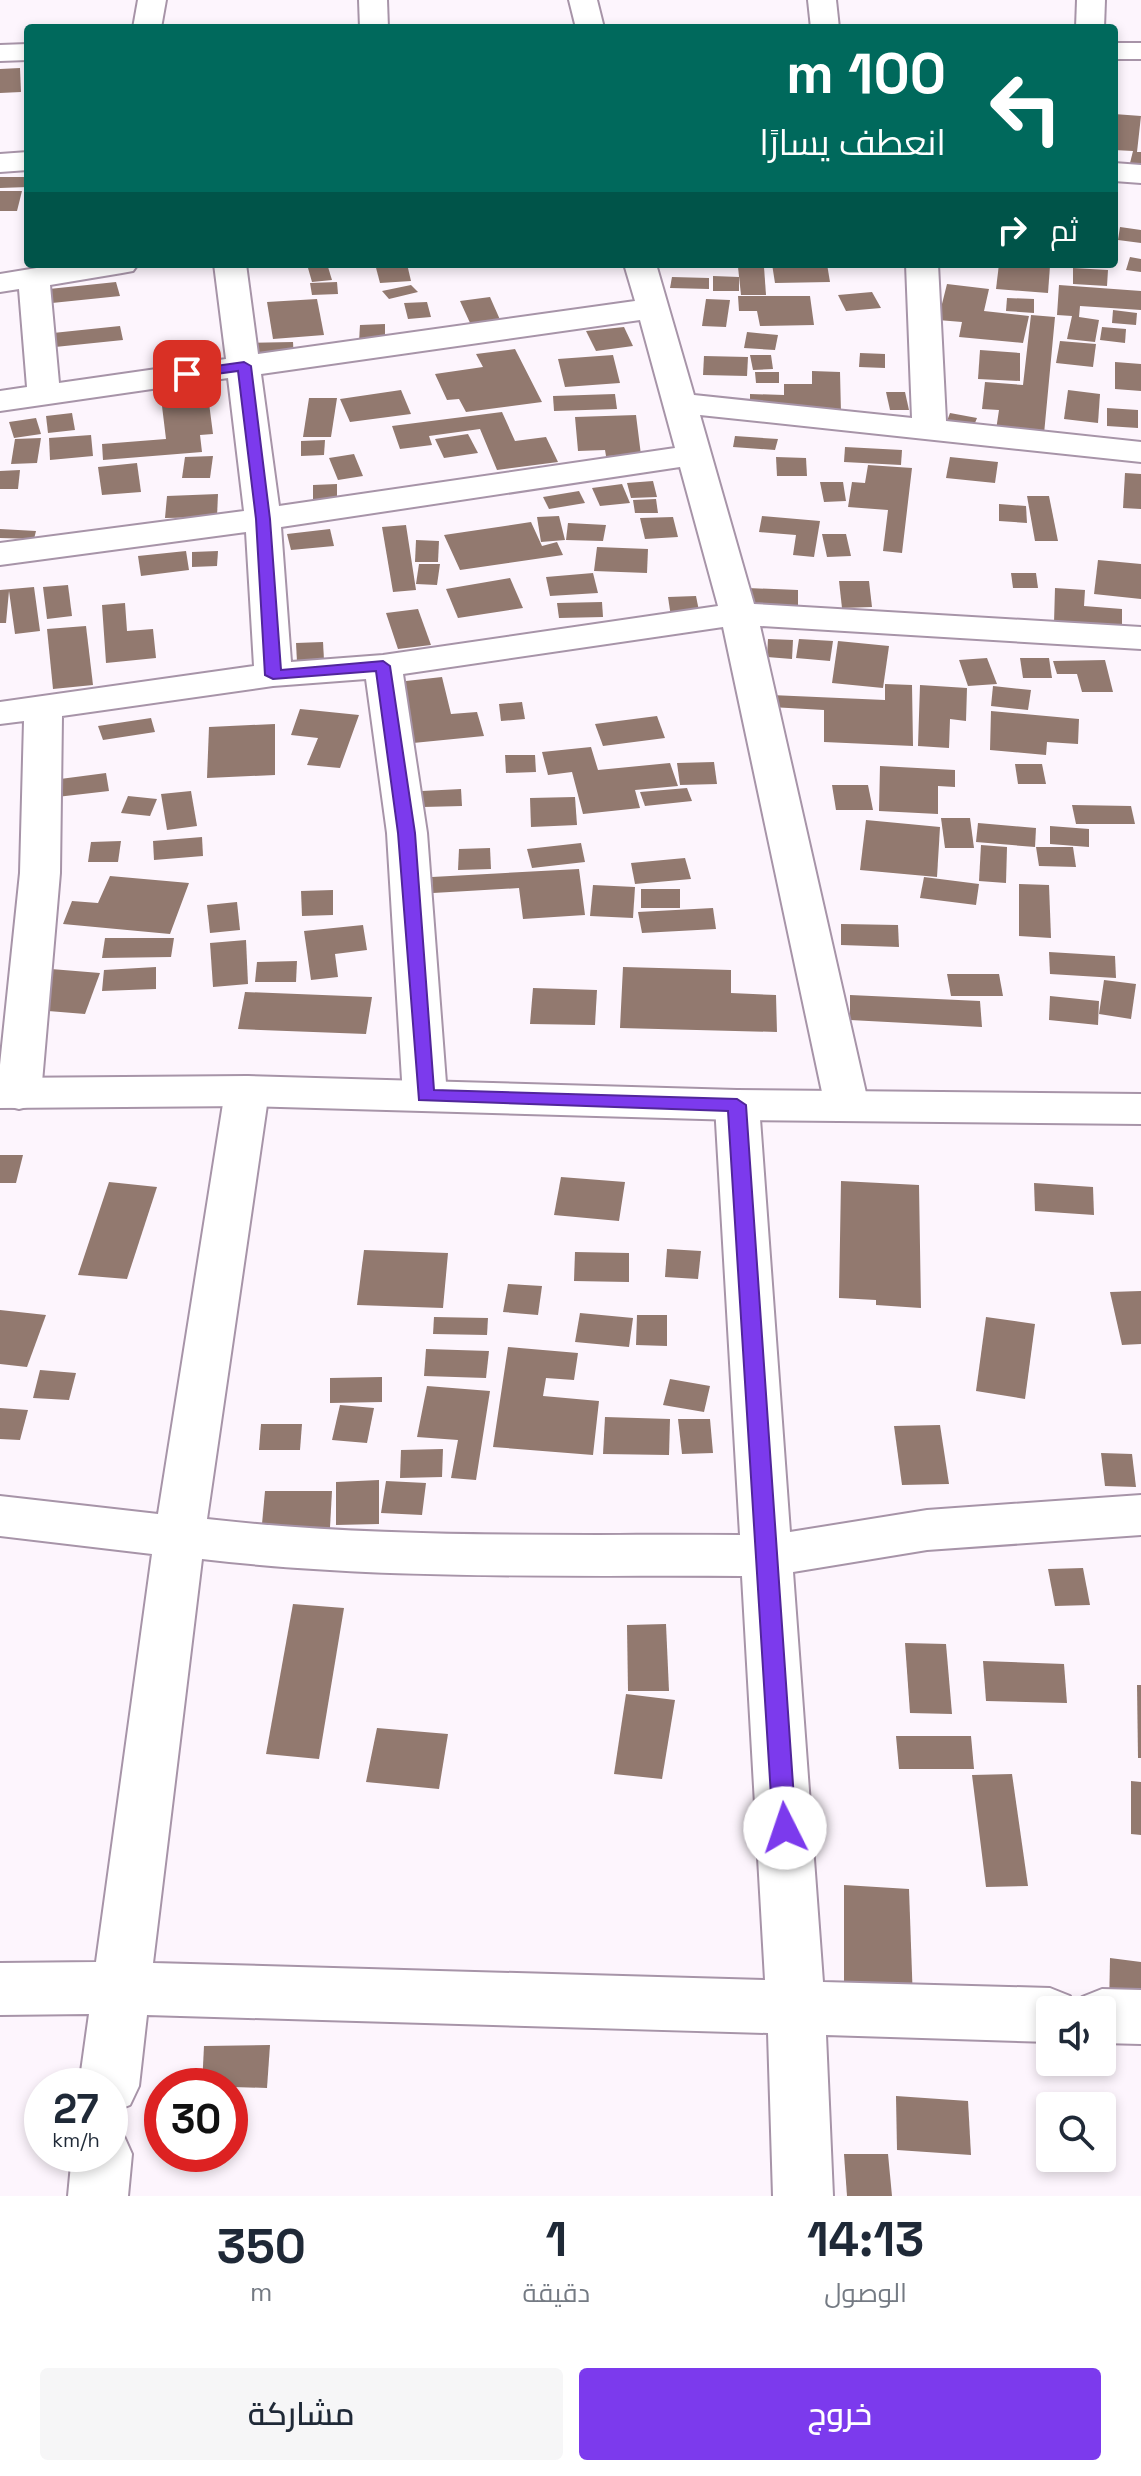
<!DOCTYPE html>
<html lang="ar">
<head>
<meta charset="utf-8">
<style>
	body { margin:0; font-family:"Space Grotesk",Cairo,sans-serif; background:#f6f6f7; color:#1f2937; direction:rtl; height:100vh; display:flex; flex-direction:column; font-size:30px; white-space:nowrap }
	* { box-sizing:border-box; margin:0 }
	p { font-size:26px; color:#747a83 }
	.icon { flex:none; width:44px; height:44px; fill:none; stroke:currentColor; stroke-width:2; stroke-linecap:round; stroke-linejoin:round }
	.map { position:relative; height:2196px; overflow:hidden; direction:ltr }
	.panel { display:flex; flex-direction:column; background:#fff; flex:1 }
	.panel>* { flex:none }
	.top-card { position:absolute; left:24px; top:24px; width:1094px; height:244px; border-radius:8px; box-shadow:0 4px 12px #0003; direction:rtl; background:#00695c; color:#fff; overflow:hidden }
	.tools { position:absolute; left:1036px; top:1996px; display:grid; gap:16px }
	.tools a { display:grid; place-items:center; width:80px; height:80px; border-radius:8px; background:#fff; box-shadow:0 4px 12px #0003; font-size:40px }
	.speed { position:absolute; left:24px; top:2068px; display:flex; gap:16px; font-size:40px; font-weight:700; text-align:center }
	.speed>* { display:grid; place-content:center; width:104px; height:104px; border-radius:50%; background:#fff; box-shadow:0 4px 12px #0003; line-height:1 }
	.speed small { font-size:20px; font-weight:400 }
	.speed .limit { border:12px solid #d22; background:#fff; color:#111 }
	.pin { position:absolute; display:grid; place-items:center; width:68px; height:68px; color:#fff; margin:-34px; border-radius:16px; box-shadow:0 4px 12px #0006 }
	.me { position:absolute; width:88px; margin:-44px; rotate:356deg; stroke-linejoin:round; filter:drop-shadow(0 0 6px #0008) }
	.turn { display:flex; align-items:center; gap:28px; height:168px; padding:0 40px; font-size:36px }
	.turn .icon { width:104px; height:104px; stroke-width:2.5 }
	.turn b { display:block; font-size:56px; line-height:68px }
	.then { display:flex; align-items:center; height:76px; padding:0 40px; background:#0003; gap:16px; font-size:30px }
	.eta { display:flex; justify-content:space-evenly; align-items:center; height:136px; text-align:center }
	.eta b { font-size:48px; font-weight:600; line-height:56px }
	.cta { display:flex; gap:16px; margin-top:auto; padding:16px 40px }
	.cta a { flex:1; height:92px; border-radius:8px; background:#7c3aed; color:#fff; font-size:32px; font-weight:600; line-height:92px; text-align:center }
	.cta a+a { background:#f6f6f7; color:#1f2937 }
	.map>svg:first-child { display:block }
</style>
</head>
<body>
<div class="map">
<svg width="1141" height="2196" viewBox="0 0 1141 2196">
	<rect width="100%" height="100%" fill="#fdf5fd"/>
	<!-- building -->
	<g fill="#92796f">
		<path d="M20,68L21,92L0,93V69Z"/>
		<path d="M1114,114L1141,116L1137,152H1141V165L1130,163L1133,151L1114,150Z"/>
		<path d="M0,177H28V187L0,188Z"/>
		<path d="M0,191H22L17,211H0Z"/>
		<path d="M1120,227L1141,230V243L1118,240Z"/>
		<path d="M1130,257L1141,259V272L1126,270Z"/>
		<path d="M375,264H407L411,281L380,283Z"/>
		<path d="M772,264H827L830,282L775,283Z"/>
		<path d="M999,264L1050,266L1048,293L996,289Z"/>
		<path d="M328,267L332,280L312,282L308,268Z"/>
		<path d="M738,267H764L766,295H741Z"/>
		<path d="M1073,268L1108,270L1107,286L1073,284Z"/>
		<path d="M713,276L739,277V291H713Z"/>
		<path d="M672,277L709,278V289L670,288Z"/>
		<path d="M116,282L120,296L52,303L49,289Z"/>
		<path d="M337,282L338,294L312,295L310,283Z"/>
		<path d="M947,284L989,289L984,311L1029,316L1023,343L959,337L962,322L938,320Z"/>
		<path d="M411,285L418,292L389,299L382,291Z"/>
		<path d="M1059,285L1141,291V310L1080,306L1079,317L1099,320L1095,342L1067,339L1072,316L1057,315Z"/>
		<path d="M872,292L881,308L846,311L838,295Z"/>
		<path d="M738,296H810L814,325L760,326L757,311H739Z"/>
		<path d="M490,297L501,322L471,325L460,301Z"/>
		<path d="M1007,298L1034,299V313L1006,311Z"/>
		<path d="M317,299L324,335L273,339L267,302Z"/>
		<path d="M706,299L730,300L726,327L702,326Z"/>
		<path d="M427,302L431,317L408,319L404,303Z"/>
		<path d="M1113,310L1137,313L1136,325L1112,323Z"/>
		<path d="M1031,315L1055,317L1044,434L996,430L999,410L982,409L985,382L1023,385Z"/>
		<path d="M385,324V342H359L360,325Z"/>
		<path d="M120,326L123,340L55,347L53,333Z"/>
		<path d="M624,327L633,346L596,351L586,331Z"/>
		<path d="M1102,327L1126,329L1125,343L1100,340Z"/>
		<path d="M747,332L778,335L775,350L744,348Z"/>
		<path d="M1060,341L1096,344L1093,367L1056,363Z"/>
		<path d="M293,342L294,361L247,363V343Z"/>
		<path d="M515,349L542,402L466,412L459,399L447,400L435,374L483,367L476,354Z"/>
		<path d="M980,350L1020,353V381L978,379Z"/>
		<path d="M860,353L885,354V368L859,367Z"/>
		<path d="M613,355L620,383L565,387L558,359Z"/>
		<path d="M750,355H771L773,369L753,370Z"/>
		<path d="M704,356L748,357L747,376L703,375Z"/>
		<path d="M1115,362L1141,364V391L1115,389Z"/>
		<path d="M812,371L840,372L841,413L750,411V394L784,395V384H812Z"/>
		<path d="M755,372H779V383H756Z"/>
		<path d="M401,390L411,414L350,422L340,399Z"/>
		<path d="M1068,390L1100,394L1098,423L1064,419Z"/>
		<path d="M886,392H905L909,410H890Z"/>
		<path d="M615,394L617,409L554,411L553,396Z"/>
		<path d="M309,398H337L331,437H303Z"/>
		<path d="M209,403L213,434L200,435L202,452L103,460L102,444L166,439L162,406Z"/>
		<path d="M1107,408L1138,410V428L1107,426Z"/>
		<path d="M502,412L515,441L546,437L558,462L497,470L480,429L429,436L432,445L400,449L392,426Z"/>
		<path d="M72,413L75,430L48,433L46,416Z"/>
		<path d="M950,413L977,418L971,433L944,429Z"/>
		<path d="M636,415L641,455L606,456L605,450L578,451L575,417Z"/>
		<path d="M36,418L41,434L14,438L9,422Z"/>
		<path d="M468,434L478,453L444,458L435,439Z"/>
		<path d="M91,435L93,456L50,460L49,438Z"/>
		<path d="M735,436L778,439L775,450L733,447Z"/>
		<path d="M41,438L37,463L11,464L15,439Z"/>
		<path d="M325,440L324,455L301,456V441Z"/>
		<path d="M845,447L902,450L901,465L844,462Z"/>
		<path d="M354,454L363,476L338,480L329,458Z"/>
		<path d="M213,456L210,478H182L185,457Z"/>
		<path d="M776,457L806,458L807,476H777Z"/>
		<path d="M950,457L998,462L995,483L946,478Z"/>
		<path d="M137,463L141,492L102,495L98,467Z"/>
		<path d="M868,465L912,468L902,553L883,551L888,510L848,507L852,482L865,483Z"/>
		<path d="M20,470L18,489H0V471Z"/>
		<path d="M1125,473L1141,474V509L1123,508Z"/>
		<path d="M653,481L657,497L631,498L627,483Z"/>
		<path d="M820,482H843L846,501L824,502Z"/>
		<path d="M337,484V505L313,506V485Z"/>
		<path d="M622,484L630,503L600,506L592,488Z"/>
		<path d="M579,491L585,503L549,509L543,497Z"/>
		<path d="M218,494L217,517L165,518L167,496Z"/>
		<path d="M1027,496H1049L1058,541H1035Z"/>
		<path d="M656,499L658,513H635L633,500Z"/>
		<path d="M999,504L1026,506L1027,523L999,521Z"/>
		<path d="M559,516L565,540L541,542L537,517Z"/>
		<path d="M762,516L820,521L814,557L793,555L796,535L759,532Z"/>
		<path d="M673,517L678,537L645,539L640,518Z"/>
		<path d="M531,522L542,546L557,542L563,555L460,570L444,535Z"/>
		<path d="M568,523L606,525L603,541L566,540Z"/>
		<path d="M406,525L416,590L393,592L382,527Z"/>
		<path d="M0,529L36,531L34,539L0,538Z"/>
		<path d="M330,529L334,546L291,550L287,534Z"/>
		<path d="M822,534H846L851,556L827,557Z"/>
		<path d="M416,540L439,541L438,562H415Z"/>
		<path d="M597,547L648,549L647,573L594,571Z"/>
		<path d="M186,551L189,570L141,576L138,556Z"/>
		<path d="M218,551L217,566L192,567V552Z"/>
		<path d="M1098,560L1141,564V599L1094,594Z"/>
		<path d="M419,564H440L437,585L416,584Z"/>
		<path d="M593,573L598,593L550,596L546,577Z"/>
		<path d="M1011,573H1036L1038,588H1013Z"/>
		<path d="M510,578L523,608L458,618L446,589Z"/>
		<path d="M839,581H869L872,607L842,608Z"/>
		<path d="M68,585L72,616L47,619L43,587Z"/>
		<path d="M34,587L40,631L15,634L9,591L6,623H0V590Z"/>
		<path d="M748,588L798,590V609L747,607Z"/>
		<path d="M1055,588L1085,590L1084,606L1122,609V628L1054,623Z"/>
		<path d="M696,596L700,616L671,617L668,597Z"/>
		<path d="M602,602L603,617L559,618L557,603Z"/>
		<path d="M125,603L127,631L153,629L156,658L106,663L102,605Z"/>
		<path d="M418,609L431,645L398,649L386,613Z"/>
		<path d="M86,626L93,685L53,689L47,629Z"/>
		<path d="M768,639L793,640L792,659L767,657Z"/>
		<path d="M799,639L833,641L830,661L796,658Z"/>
		<path d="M838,641L889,646L883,688L832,683Z"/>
		<path d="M323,642L324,660L297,662L296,643Z"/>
		<path d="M987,658L997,684L968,686L959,660Z"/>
		<path d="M1020,658H1049L1052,678H1023Z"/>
		<path d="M1105,660L1113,692H1082L1077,674H1057L1053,661Z"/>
		<path d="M442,677L451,714L477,712L484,736L403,744L388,683Z"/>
		<path d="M885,684L912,685L913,746L824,742V710L771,707V695L885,700Z"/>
		<path d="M920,685L967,688L966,721L950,719L949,748L918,746Z"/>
		<path d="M993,686L1031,690L1028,710L991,706Z"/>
		<path d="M522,702L525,719L501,721L499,704Z"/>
		<path d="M300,709L359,715L340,768L307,765L318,738L291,735Z"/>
		<path d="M991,711L1079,719L1078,744L1047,742L1046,755L990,750Z"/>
		<path d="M657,716L665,738L603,746L595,724Z"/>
		<path d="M151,718L155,732L103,740L98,726Z"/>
		<path d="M275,724V775L207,778L209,727Z"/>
		<path d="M591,747L598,770L670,763L678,786L635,790L640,808L583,814L572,772L548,775L542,752Z"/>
		<path d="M505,755H535L536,772L506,773Z"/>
		<path d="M714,762L717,784L680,785L677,763Z"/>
		<path d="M1015,764H1042L1046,784H1018Z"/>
		<path d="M880,766L955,770V787L938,786V814L879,811Z"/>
		<path d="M106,773L109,791L48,798L45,781Z"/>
		<path d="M832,785H868L873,810H836Z"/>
		<path d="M687,788L692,801L645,806L640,792Z"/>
		<path d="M461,789L462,806L423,807L422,791Z"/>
		<path d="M191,791L197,826L167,830L161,794Z"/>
		<path d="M128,796L157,799L150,816L121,813Z"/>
		<path d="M575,797L577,825L531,827L530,798Z"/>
		<path d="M1072,805L1131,806L1135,824H1076Z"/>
		<path d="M941,818H970L974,848H945Z"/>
		<path d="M866,820L940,827L937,877L860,870Z"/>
		<path d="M978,823L1036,828L1035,847L976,842Z"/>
		<path d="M1050,826L1089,829V847L1050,844Z"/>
		<path d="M202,837L203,856L154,860L153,841Z"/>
		<path d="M121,841L118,862H88L91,842Z"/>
		<path d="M581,843L585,862L532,868L527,849Z"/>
		<path d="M981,845L1007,847L1006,883L979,881Z"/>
		<path d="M1036,847H1073L1076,867L1039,866Z"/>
		<path d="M490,848L491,869L458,870L459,849Z"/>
		<path d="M685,858L691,879L635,884L631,863Z"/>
		<path d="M579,869L585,915L523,919L519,888L433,893L432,877Z"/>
		<path d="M110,876L189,883L170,934L63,924L72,901L98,903Z"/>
		<path d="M924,877L979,884L976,905L920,898Z"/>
		<path d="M1019,884L1049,885L1051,938L1019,936Z"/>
		<path d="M593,885L635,887L633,918L590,916Z"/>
		<rect x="641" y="889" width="39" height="19"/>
		<path d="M333,890V915L302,916L301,891Z"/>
		<path d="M237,902L240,930L210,933L207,905Z"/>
		<path d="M713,908L716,929L642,933L638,912Z"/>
		<path d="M841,924L898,925L899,947L841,945Z"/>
		<path d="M363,925L367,950L335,954L338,977L311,980L304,931Z"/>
		<path d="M105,938H174L171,957L102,958Z"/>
		<path d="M246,940L248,984L213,987L210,943Z"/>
		<path d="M1049,952L1115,956L1116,978L1050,974Z"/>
		<path d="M297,961L296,982H255L257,962Z"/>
		<path d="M156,967V989L102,991L104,970Z"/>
		<path d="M623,967L731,970V993L776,995L777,1032L620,1028Z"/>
		<path d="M51,969L100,973L85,1014L36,1010Z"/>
		<path d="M947,974H999L1003,996H951Z"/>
		<path d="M1104,980L1136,984L1131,1019L1099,1014Z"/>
		<path d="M533,988L597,990L595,1025L530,1024Z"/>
		<path d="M245,992L372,997L366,1034L238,1029Z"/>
		<path d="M850,995L980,1001L982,1027L850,1020Z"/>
		<path d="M1050,996L1099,1001L1098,1025L1049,1020Z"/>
		<path d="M0,1155H23L16,1183H0Z"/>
		<path d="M561,1177L625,1182L619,1221L554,1215Z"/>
		<path d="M841,1181L919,1185L921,1308L876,1305V1300L839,1298Z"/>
		<path d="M109,1182L157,1187L127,1279L78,1275Z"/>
		<path d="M1034,1183L1093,1187L1094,1215L1035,1211Z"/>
		<path d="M667,1249L701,1251L698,1279L665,1277Z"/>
		<path d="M364,1250L448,1253L443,1308L357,1305Z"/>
		<path d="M575,1252L629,1253V1282L574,1281Z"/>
		<path d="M508,1284L542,1286L538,1315L503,1312Z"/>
		<path d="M1141,1291V1344L1122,1345L1110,1292Z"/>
		<path d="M0,1310L46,1315L27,1367L0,1364Z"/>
		<path d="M580,1313L633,1318L629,1347L575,1342Z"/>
		<path d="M637,1315H667V1346L636,1345Z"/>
		<path d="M434,1317L488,1318L487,1335L433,1334Z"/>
		<path d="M986,1317L1035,1324L1025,1399L976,1391Z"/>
		<path d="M508,1347L578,1353L574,1380L546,1378L543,1396L599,1401L593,1455L493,1447Z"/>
		<path d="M426,1349L489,1351L486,1378L424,1376Z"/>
		<path d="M40,1370L76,1373L69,1400L33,1398Z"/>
		<path d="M382,1377V1402L330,1403V1378Z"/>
		<path d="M670,1379L710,1386L704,1412L663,1405Z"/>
		<path d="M427,1386L490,1391L476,1480L451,1478L458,1440L417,1437Z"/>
		<path d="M340,1405L374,1408L367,1443L332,1440Z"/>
		<path d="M0,1408L28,1410L20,1440L0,1439Z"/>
		<path d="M605,1417L670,1419L669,1455L603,1454Z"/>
		<path d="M678,1419H710L713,1453L682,1454Z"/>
		<path d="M261,1424H302L300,1450H259Z"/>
		<path d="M940,1425L949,1484L902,1485L894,1426Z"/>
		<path d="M443,1449L442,1477L400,1478L401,1450Z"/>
		<path d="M1101,1453L1132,1454L1136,1487L1105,1486Z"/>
		<path d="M379,1480V1524L336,1525V1482Z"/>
		<path d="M386,1481L426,1483L422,1515L381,1513Z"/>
		<path d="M265,1491H332L329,1546H260Z"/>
		<path d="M1083,1568L1090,1605L1055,1606L1048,1569Z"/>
		<path d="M293,1604L344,1608L319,1759L266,1754Z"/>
		<path d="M666,1624L669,1691H628L627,1625Z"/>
		<path d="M905,1643L946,1644L952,1714L910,1713Z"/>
		<path d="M983,1661L1064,1664L1067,1703L986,1701Z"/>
		<path d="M1137,1685H1141V1758H1138Z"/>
		<path d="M626,1694L675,1700L662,1779L614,1774Z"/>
		<path d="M377,1728L448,1734L439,1789L366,1782Z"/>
		<path d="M896,1736H971L974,1769H899Z"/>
		<path d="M1012,1774L1028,1886L986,1887L972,1775Z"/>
		<path d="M1131,1781L1141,1782V1835L1131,1834Z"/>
		<path d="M844,1885L909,1889L913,2002L844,1998Z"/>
		<path d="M1110,1958L1141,1962V2012L1109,2009Z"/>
		<path d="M270,2045L267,2088L202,2086L204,2046Z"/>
		<path d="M896,2096L968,2101L971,2155L897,2150Z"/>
		<path d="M844,2154H888L892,2196H847Z"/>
	</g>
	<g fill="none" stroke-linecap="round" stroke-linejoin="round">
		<defs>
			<g id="street">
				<path d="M138,0H166L161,28H133Z"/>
				<path d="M359,0H387L388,28H360Z"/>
				<path d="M569,0H597L604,28H576Z"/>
				<path d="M808,0H836L839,28H811Z"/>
				<path d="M1077,0H1105L1104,28H1076Z"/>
				<rect x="1114" y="43" width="27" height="16"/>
				<path d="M28,44V60L0,61V45Z"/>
				<path d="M28,152V170L0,172V154Z"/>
				<path d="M1114,163L1141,165V183L1114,181Z"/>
				<path d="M61,264H138L133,271L122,273L50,285L59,383L226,359L214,264H246L258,354L635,301L624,264H656L694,395L912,418L906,264H938L946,421L1141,442V462L700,415L754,604L1141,627V649L760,626L869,1106L863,1117L847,1121L831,1117L825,1106L723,627L403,674L427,833L447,1096L441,1107L425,1111L409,1107L403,1096L387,833L366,679L273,686L62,716L60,873L41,1094L35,1105L19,1109L3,1105L0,1099V1065L20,873L24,721L0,724V702L254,666L246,532L0,565V543L244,511L228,378L0,411V391L27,387L19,289L0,292V274ZM640,320L675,448L279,506L261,374ZM680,467L718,606L383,655L291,662L281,527Z"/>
				<path d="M247,1076L263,1080L269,1091L207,1519C383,1539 562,1534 740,1535L715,1105L721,1094L737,1090L753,1094L759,1105L790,1532L927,1510L1141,1495V1535L927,1550L793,1572L823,1982L1050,1988L1070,1996L1076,2009L1082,1997L1102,1989L1141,1990V2044L1102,2043V2010H1050V2042L826,2035L833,2196H773L768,2033L147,2015L139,2086L130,2105L110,2113V2086H79L89,2014L0,2015V1963L96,1962L152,1554L0,1536V1496L158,1514L225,1091L231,1080ZM202,1559C381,1580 562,1575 742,1576L765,1980L153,1963Z"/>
				<path d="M110,2129L123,2134L132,2154L128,2196H68L72,2154H110Z"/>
			</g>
			<path id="secondary" d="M247,1076L737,1090L1141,1094V1124L737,1120L247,1106L0,1108V1078Z"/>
		</defs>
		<!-- street casing -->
		<use href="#street" stroke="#a794a8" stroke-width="4"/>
		<!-- secondary casing -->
		<use href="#secondary" stroke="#a794a8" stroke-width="4"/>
		<!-- street -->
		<use href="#street" fill="#fff" fill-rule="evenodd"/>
		<!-- secondary -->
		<use href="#secondary" fill="#fff" fill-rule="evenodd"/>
	</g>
	<!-- route -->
	<path fill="#7c3aed" stroke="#51269a" stroke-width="2" d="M244,362L251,366L270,519L281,670L383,661L390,666L415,833L434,1090L737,1099L746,1105L796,1828L793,1835L785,1838L777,1835L773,1828L728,1111L419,1100L398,833L376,671L273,679L265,675L256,519L238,371L187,378L180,374L187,370Z"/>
</svg>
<div class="tools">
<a><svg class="icon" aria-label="sound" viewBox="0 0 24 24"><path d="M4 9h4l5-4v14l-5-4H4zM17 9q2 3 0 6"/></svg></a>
<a><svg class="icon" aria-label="search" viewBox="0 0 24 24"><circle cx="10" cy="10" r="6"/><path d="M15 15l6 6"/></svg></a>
</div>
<div class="speed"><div>27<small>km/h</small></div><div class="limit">30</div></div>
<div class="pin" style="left:187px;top:374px;background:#d93025"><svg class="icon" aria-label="arrive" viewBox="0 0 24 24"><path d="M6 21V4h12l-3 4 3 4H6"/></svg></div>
<svg class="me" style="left:785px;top:1828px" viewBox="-20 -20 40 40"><circle r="19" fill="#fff"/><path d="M0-13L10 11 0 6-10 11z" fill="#7c3aed"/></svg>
<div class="top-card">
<div class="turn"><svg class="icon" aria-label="left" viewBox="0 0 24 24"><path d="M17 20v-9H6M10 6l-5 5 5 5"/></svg><div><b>100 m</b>انعطف يسارًا</div></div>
<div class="then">ثم<svg class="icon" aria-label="right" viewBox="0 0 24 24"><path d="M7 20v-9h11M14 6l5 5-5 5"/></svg></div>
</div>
</div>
<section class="panel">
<div class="eta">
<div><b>14:13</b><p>الوصول</p></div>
<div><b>1</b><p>دقيقة</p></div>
<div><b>350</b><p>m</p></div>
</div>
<div class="cta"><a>خروج</a><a>مشاركة</a></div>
</section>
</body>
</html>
